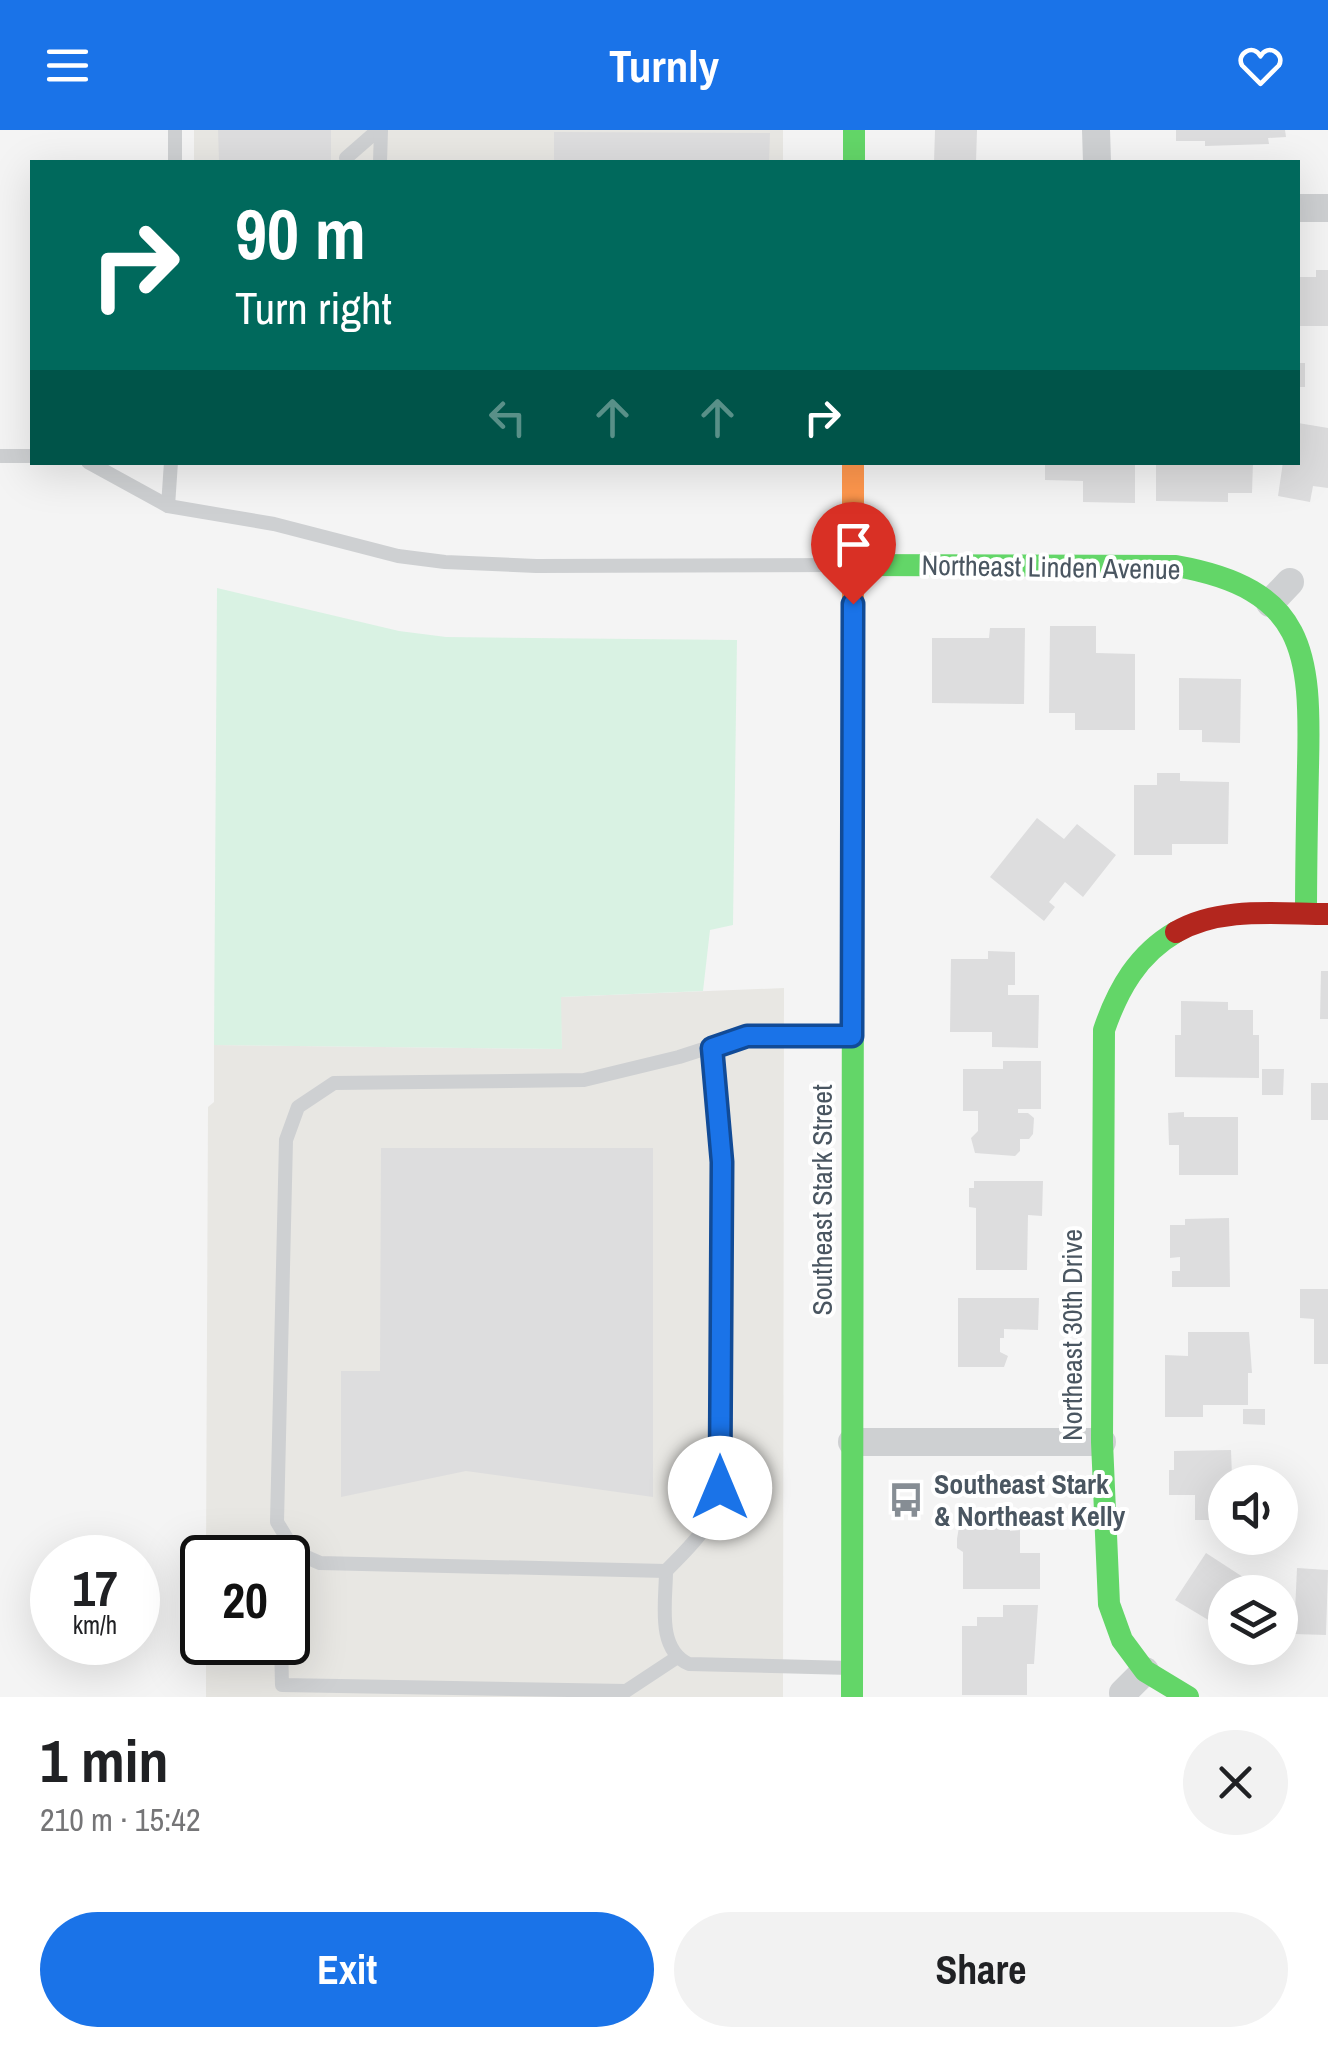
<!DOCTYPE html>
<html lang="en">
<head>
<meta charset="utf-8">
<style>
	body { margin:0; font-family:"Archivo Narrow",sans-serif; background:#f2f2f2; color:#202124; height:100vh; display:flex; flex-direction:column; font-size:38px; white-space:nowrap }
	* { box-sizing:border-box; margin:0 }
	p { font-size:32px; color:#757577 }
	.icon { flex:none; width:55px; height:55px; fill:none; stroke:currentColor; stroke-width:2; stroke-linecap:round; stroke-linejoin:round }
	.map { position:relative; height:1567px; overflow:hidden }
	.details { display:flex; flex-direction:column; background:#fff; flex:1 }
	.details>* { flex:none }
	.hud { position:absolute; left:30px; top:30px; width:1270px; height:305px; border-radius:0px; box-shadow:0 10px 40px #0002; background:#00695c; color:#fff; overflow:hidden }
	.buttons { position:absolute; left:1208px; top:1335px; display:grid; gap:20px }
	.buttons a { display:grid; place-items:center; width:90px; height:90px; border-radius:50%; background:#fff; box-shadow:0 10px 40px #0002; font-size:50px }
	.speed { position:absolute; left:30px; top:1405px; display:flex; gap:20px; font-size:50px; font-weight:700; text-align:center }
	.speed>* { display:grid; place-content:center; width:130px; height:130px; border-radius:50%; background:#fff; box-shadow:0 10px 40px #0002; line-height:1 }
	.speed small { font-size:25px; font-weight:400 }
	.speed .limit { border:5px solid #111; border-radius:15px; background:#fff; color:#111 }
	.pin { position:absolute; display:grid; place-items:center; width:85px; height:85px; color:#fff; margin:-102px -42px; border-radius:50% 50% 50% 0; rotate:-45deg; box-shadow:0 0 10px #0007 }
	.pin .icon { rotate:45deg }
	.me { position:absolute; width:110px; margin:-55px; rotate:0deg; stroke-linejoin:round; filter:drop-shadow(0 0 8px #0008) }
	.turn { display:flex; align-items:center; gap:35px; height:210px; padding:0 40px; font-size:45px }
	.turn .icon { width:130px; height:130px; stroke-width:2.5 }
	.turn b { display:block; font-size:70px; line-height:85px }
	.lanes { display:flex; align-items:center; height:95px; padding:0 40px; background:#0003; justify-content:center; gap:50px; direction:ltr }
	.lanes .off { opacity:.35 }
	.round { display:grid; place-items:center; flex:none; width:105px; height:105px; border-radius:52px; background:#f2f2f2 }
	.head { display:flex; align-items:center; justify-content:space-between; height:170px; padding:0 40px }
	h1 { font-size:60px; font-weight:700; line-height:75px }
	.primary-button { display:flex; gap:20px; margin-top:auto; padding:20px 40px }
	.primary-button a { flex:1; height:115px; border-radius:60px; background:#1a73e8; color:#fff; font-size:40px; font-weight:700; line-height:115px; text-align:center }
	.primary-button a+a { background:#f2f2f2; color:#202124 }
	header { display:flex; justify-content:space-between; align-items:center; height:130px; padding:0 40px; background:#1a73e8; color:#fff; font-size:45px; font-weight:700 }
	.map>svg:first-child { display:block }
</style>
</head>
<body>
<header><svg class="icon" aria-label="menu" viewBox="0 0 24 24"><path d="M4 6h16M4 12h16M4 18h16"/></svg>Turnly<svg class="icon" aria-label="heart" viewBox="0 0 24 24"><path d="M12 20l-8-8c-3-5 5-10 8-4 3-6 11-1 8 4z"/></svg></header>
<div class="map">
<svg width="1328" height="1567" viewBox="0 0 1328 1567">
	<rect width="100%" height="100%" fill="#f4f4f4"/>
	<!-- commercial -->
	<g fill="#e8e7e3">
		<rect x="194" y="0" width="589" height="32"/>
		<path d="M784,858L783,1567H206V1513L288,1512V1428L206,1427L208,977L214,972V915L562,919L560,867Z"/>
	</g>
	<!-- green -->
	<path fill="#d9f2e3" d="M217,458L399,501L446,507L737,510L733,795L710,800L703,861L561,867L562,919L214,915Z"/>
	<!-- building -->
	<g fill="#ddddde">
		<path d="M218,0H331V32H219Z"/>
		<path d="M935,0H977L976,32H934Z"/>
		<path d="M1176,0H1285L1286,7L1268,8L1269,14L1205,16V11H1176Z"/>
		<path d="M554,2L770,3L769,32H554Z"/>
		<path d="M1316,140H1328V196H1298V147H1316Z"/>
		<rect x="1298" y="233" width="7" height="24"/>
		<path d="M1298,293L1328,298V358L1313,356L1310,372L1278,366L1283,332H1298Z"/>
		<path d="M1045,332H1135V373L1083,372V351L1045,350Z"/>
		<path d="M1156,332H1253L1252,363H1228V372L1156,371Z"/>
		<path d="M1050,496H1096V523L1135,524V600H1075V583H1049Z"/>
		<path d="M990,498H1025L1024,574L932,573V508H989Z"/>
		<path d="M1179,548L1241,549L1240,613L1202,612V600H1179Z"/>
		<path d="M1157,643H1180V651L1229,652L1228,714H1172V725H1134V655H1157Z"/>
		<path d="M1037,688L1064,709L1077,694L1116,725L1083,767L1065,752L1049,772L1055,777L1044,791L990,747Z"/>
		<path d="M988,821L1015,822V855H1008V865H1039L1038,918L992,917V902H950L951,829H988Z"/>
		<path d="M1321,841H1328V889H1320Z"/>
		<path d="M1181,871L1228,872V880H1253V905H1259V948L1175,947V905H1181Z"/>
		<path d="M1003,931H1041V979H1018V983H1028L1034,988L1033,1004L1029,1009H1020V1021L1015,1026L975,1023L971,1008L978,1001V981H963V939H1003Z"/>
		<path d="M1262,939H1284L1283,965H1262Z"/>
		<rect x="1311" y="953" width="17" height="37"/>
		<path d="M1184,982V987H1238V1045H1179V1015H1169L1168,983Z"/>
		<path d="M381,1018H653V1367L466,1341L341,1367V1241H380Z"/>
		<path d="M974,1051H1043L1042,1086L1028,1085L1027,1140H976V1078L969,1077V1058H974Z"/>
		<path d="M1229,1088L1230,1157H1172V1141H1180V1127L1170,1128V1095H1185V1089Z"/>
		<path d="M1300,1159H1328V1234H1314V1189L1300,1188Z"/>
		<path d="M958,1168H1039L1038,1200L1004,1199V1208H1000V1222L1008,1226L1004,1237H958Z"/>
		<path d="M1188,1202H1249L1252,1243H1248V1275H1203V1287H1165V1225L1188,1226Z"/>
		<path d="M1243,1279H1265V1295L1243,1294Z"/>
		<path d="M1231,1320L1232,1347H1242V1352H1225V1390H1195V1365H1169V1340H1174V1321Z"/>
		<path d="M964,1380H1010V1401L1020,1400V1423H1040V1459H963V1422L957,1418V1409L959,1397H964Z"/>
		<path d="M1206,1423L1266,1462H1225V1500L1175,1470Z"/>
		<path d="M1297,1438L1328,1440L1326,1505L1294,1504Z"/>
		<path d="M1003,1475H1038L1034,1534H1027V1565H962V1496H977V1487H1003Z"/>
	</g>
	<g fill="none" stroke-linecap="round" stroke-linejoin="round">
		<!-- lane -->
		<g stroke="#ced0d2" stroke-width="14">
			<path d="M346,28L378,0"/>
			<path d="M175,32V0"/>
			<path d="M380,32L381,0"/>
			<path d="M0,326H32"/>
			<path d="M88,332L168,376L274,394L398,426L445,432L536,436L850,435"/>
			<path d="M168,376L171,332"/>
			<path d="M712,918L721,1032L720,1358C712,1398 694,1412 666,1441C666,1472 656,1519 689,1534L851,1538"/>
			<path d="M288,1440L295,1422"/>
			<path d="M666,1441L320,1433L295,1422L277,1392L286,1010L298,977L334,953L584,950L679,927L747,905L851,906"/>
			<path d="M281,1512L282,1555L626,1561L676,1528"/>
		</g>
		<!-- street -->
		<g stroke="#ced0d2" stroke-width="28">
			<path d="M1096,0L1097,32"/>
			<path d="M1298,78H1328"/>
			<path d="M1270,473L1290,452"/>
			<path d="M852,1312H1102"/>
			<path d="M1123,1563L1145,1541"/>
		</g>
		<!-- fast -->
		<g stroke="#63d668" stroke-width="22">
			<path d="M854,0V32"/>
			<path d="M853,435L1176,436C1306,459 1311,522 1308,637C1307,686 1306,734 1306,783"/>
			<path d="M1176,802C1138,824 1118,859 1104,900L1102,1312L1109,1474L1122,1510L1145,1541L1188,1567"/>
			<path d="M852,1567L853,756"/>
		</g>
		<!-- slow -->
		<path stroke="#ff974d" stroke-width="22" d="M853,756V332"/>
		<!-- jam -->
		<path stroke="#b3261e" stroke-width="22" d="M1176,802C1221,776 1278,784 1328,784"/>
	</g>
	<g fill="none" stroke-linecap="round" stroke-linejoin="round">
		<defs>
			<path id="route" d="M720,1358L722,1032L712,918L747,906H852L853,474"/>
		</defs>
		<!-- route casing -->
		<use href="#route" stroke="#114b97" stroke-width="25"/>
		<!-- route -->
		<use href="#route" stroke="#1a73e8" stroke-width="18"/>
	</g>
	<!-- icons -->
	<defs>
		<symbol id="bus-bare" viewBox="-9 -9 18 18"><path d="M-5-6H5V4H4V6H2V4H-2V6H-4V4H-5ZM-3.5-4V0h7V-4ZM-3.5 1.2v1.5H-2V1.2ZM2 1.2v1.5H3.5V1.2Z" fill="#868d94" stroke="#fff" stroke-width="2.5" paint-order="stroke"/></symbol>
	</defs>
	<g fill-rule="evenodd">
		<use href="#bus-bare" x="881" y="1345" width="50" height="50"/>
	</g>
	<g text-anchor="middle" stroke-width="8" stroke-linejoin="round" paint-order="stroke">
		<!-- street labels -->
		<g font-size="28" fill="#4a5661" stroke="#fff">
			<text transform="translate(1051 437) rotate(1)" y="10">Northeast Linden Avenue</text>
			<text transform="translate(822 1070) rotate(-90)" y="10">Southeast Stark Street</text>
			<text transform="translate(1072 1205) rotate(-90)" y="10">Northeast 30th Drive</text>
		</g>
		<!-- poi labels -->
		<g font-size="28" font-weight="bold" fill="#4a5661" stroke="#fff" text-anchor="start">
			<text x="934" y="1364">Southeast Stark<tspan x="934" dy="32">&amp; Northeast Kelly</tspan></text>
		</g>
	</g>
</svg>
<div class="buttons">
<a><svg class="icon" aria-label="sound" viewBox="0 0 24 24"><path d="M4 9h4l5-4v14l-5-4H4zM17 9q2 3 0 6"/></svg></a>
<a><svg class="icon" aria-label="layers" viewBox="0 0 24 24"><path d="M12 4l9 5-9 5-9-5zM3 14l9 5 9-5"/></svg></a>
</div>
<div class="speed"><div>17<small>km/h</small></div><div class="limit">20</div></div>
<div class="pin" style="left:853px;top:474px;background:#d93025"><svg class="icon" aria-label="arrive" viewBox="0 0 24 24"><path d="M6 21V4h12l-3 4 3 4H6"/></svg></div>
<svg class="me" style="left:720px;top:1358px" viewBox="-20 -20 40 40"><circle r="19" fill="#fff"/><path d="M0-13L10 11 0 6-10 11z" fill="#1a73e8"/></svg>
<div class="hud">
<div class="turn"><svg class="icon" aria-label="right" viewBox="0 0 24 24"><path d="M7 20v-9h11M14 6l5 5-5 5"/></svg><div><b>90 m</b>Turn right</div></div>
<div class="lanes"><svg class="icon off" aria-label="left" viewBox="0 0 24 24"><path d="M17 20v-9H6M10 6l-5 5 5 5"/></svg><svg class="icon off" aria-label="ahead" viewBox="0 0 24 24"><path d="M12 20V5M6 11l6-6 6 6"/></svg><svg class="icon off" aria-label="ahead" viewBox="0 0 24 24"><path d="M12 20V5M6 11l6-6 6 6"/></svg><svg class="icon" aria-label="right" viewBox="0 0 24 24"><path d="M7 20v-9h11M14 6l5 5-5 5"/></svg></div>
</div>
</div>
<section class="details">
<div class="head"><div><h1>1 min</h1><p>210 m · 15:42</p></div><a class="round"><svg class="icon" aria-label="close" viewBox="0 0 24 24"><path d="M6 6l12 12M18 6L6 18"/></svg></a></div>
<div class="primary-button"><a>Exit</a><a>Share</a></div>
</section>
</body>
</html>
